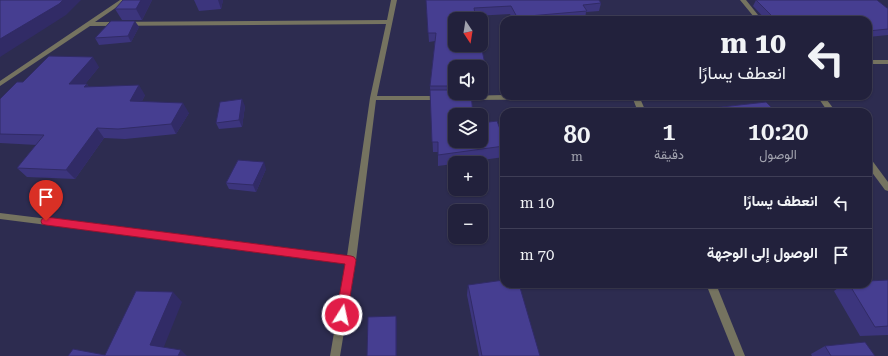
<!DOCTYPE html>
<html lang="ar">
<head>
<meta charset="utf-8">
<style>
	body { margin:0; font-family:"Roboto Serif",Vazirmatn,serif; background:#2a2943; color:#f1f3f6; direction:rtl; height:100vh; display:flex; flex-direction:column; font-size:15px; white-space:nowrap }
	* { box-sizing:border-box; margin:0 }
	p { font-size:13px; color:#a2a3af }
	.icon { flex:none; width:22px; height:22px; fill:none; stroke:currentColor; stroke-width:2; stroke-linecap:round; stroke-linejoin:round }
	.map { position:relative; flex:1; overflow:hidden; direction:ltr }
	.details { position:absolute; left:500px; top:108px; width:372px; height:180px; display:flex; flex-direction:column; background:#22213c; border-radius:12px; box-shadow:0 1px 3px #0004,0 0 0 1px #3f3e56; direction:rtl }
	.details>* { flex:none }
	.guide { position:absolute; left:500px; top:16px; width:372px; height:84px; border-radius:12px; box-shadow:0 1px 3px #0004,0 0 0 1px #3f3e56; direction:rtl; background:#22213c; color:#f1f3f6; overflow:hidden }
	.needle { width:26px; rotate:168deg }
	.tools { position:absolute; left:448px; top:12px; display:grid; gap:8px }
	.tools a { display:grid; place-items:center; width:40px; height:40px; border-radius:8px; background:#22213c; box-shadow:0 1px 3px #0004,0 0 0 1px #3f3e56; font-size:20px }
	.pin { position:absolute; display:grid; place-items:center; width:34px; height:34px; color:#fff; margin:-41px -17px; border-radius:50% 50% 50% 0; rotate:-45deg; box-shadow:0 0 4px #0007 }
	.pin .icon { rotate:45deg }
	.me { position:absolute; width:44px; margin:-22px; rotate:10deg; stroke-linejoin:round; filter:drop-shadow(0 0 3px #0008) }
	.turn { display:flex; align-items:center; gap:14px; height:84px; padding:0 20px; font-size:18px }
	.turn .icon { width:52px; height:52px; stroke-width:2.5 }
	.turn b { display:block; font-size:28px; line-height:34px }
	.eta { display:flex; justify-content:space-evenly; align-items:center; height:68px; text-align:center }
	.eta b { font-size:24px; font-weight:600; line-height:28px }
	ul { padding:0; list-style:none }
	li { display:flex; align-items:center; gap:12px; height:52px; padding:0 20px; border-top:1px solid #3f3e56 }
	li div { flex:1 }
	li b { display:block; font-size:15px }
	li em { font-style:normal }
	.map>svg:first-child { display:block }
</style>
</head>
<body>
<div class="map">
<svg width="888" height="356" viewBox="0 0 888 356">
	<rect width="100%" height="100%" fill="#2d2c50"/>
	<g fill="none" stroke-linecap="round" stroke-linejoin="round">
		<!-- street -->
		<g fill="#757360" fill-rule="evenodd">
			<path d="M120,0H127L95,22L387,20L391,0H397L377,96H441L444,98L441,100H376L356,260L340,356H330L346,263L0,219V213L347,256L370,98L386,24L90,26L0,86V81Z"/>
			<path d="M740,0H746L762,20H731L734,18L754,17Z"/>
			<rect x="868" y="60" width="20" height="4"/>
			<path d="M504,95L639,96L646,112H638L633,99L461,100L458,98L461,96Z"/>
			<path d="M817,96H824L836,112H828Z"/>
			<path d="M868,158L871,159L888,182V191L885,190L868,167Z"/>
			<path d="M706,284H716L745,356H735Z"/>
		</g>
	</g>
	<!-- wall -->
	<g fill="#3c357d">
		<path d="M152,0L142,20H122L115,9Z"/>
		<path d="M194,0H223L221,9L199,11Z"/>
		<path d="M426,0L601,3L599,11L586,12L585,19L572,20H513L510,14L475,16L486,69L485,77L481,78V67H455V115L504,140V157L438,166V152H433L430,86L435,41L429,42Z"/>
		<path d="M756,0L888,8V35L868,37V20H766L753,6Z"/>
		<path d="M139,27L131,42L99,45L95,38Z"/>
		<path d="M99,67L85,84H87L89,87L145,95L142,101L189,113L176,134L125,139L104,138L75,179L27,177L17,168L37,145L0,143V99L23,82Z"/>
		<path d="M245,106L242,127L219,129L216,123Z"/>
		<path d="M266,169L256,192L229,189L226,183Z"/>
		<path d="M888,280V335L860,336L834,291L843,284H868Z"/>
		<path d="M468,285L540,356H479L467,295Z"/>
		<path d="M825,346L875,356H812L811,354Z"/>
	</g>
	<!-- shaded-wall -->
	<g fill="#312b66">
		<path d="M63,0H81L66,15L0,57V39Z"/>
		<path d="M141,0H152L142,20L136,9Z"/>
		<path d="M218,0H223L221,9Z"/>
		<path d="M135,21L139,27L131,42L128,36Z"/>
		<path d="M93,57L99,67L77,94L69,84Z"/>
		<path d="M87,84L94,94L84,87Z"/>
		<path d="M139,85L145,95L137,111L130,101Z"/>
		<path d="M242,99L245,106L242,127L239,120Z"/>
		<path d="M183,103L189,113L176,134L171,124Z"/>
		<path d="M97,128L104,138L75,179L66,170Z"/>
		<path d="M264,162L266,169L256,192L253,185Z"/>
		<path d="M173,292L182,302L161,354L150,345Z"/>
		<path d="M396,316L397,321V356H396Z"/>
		<path d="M181,350L187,356H178Z"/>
	</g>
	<!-- building -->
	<g fill="#463e91" stroke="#312b66">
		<path d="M0,0H63L59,4L0,39Z"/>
		<path d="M123,0H141L136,9H115Z"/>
		<path d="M426,0H599L601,3L583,5L587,11L517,17L511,6L474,8L476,19H455V45H481L486,69H481V67H455V86H430L436,33H428Z"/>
		<path d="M756,0H877L887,8H888V29L868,31V20H776Z"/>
		<path d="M111,21H135L128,36L95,38Z"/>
		<path d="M49,56L93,57L69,84H87L84,87L139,85L130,101L183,103L171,124L118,129L97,128L66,170L17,168L44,135L0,134V99L17,82H23Z"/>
		<path d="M430,90H455V93H471L473,115H455V141H481V123L497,121L504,140V146L438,155V142H432Z"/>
		<path d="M242,99L239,120L216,123L220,102Z"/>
		<path d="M766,102L776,112H686V111Z"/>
		<path d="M608,111L609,112H590Z"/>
		<path d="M238,160L264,162L253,185L226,183Z"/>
		<path d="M504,280V284H519L540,356H482L468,285Z"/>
		<path d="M888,280V326L875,327L849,284H868V281Z"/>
		<path d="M136,291L173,292L150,345L181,350L178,356H68L73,349L105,355Z"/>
		<path d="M396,316V356H367L368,317Z"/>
		<path d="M865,342L875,356H831L825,346Z"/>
	</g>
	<!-- route -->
	<path fill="#e11d48" stroke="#92132f" d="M46,217L351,256L354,257L356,260L347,315L346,319L342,320L338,319L336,315L345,264L46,225L42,224L41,221L42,219Z"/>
</svg>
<div class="tools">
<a><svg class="needle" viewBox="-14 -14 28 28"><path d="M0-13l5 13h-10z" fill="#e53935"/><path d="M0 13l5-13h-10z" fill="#a2a3af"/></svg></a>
<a><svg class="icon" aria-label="sound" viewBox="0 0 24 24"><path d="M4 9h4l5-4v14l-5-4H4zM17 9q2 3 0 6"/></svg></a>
<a><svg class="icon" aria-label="layers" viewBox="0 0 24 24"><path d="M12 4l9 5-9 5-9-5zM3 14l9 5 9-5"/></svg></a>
<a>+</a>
<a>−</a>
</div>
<div class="pin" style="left:46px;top:221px;background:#d93025"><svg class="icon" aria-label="arrive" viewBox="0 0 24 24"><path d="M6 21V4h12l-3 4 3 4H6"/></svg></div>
<svg class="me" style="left:342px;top:315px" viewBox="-20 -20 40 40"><circle r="17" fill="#e11d48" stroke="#fff" stroke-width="3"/><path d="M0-11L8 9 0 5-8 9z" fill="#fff"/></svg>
<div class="guide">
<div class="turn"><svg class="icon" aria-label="left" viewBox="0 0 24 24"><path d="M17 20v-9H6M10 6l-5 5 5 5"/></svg><div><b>10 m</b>انعطف يسارًا</div></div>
</div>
<section class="details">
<div class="eta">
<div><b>10:20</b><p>الوصول</p></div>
<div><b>1</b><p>دقيقة</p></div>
<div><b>80</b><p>m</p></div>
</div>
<ul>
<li><svg class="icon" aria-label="left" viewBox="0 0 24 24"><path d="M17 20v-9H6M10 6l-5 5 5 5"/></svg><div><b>انعطف يسارًا</b></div><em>10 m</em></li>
<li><svg class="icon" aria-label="arrive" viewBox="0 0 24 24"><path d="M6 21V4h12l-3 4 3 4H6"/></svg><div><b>الوصول إلى الوجهة</b></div><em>70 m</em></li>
</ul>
</section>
</div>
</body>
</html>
